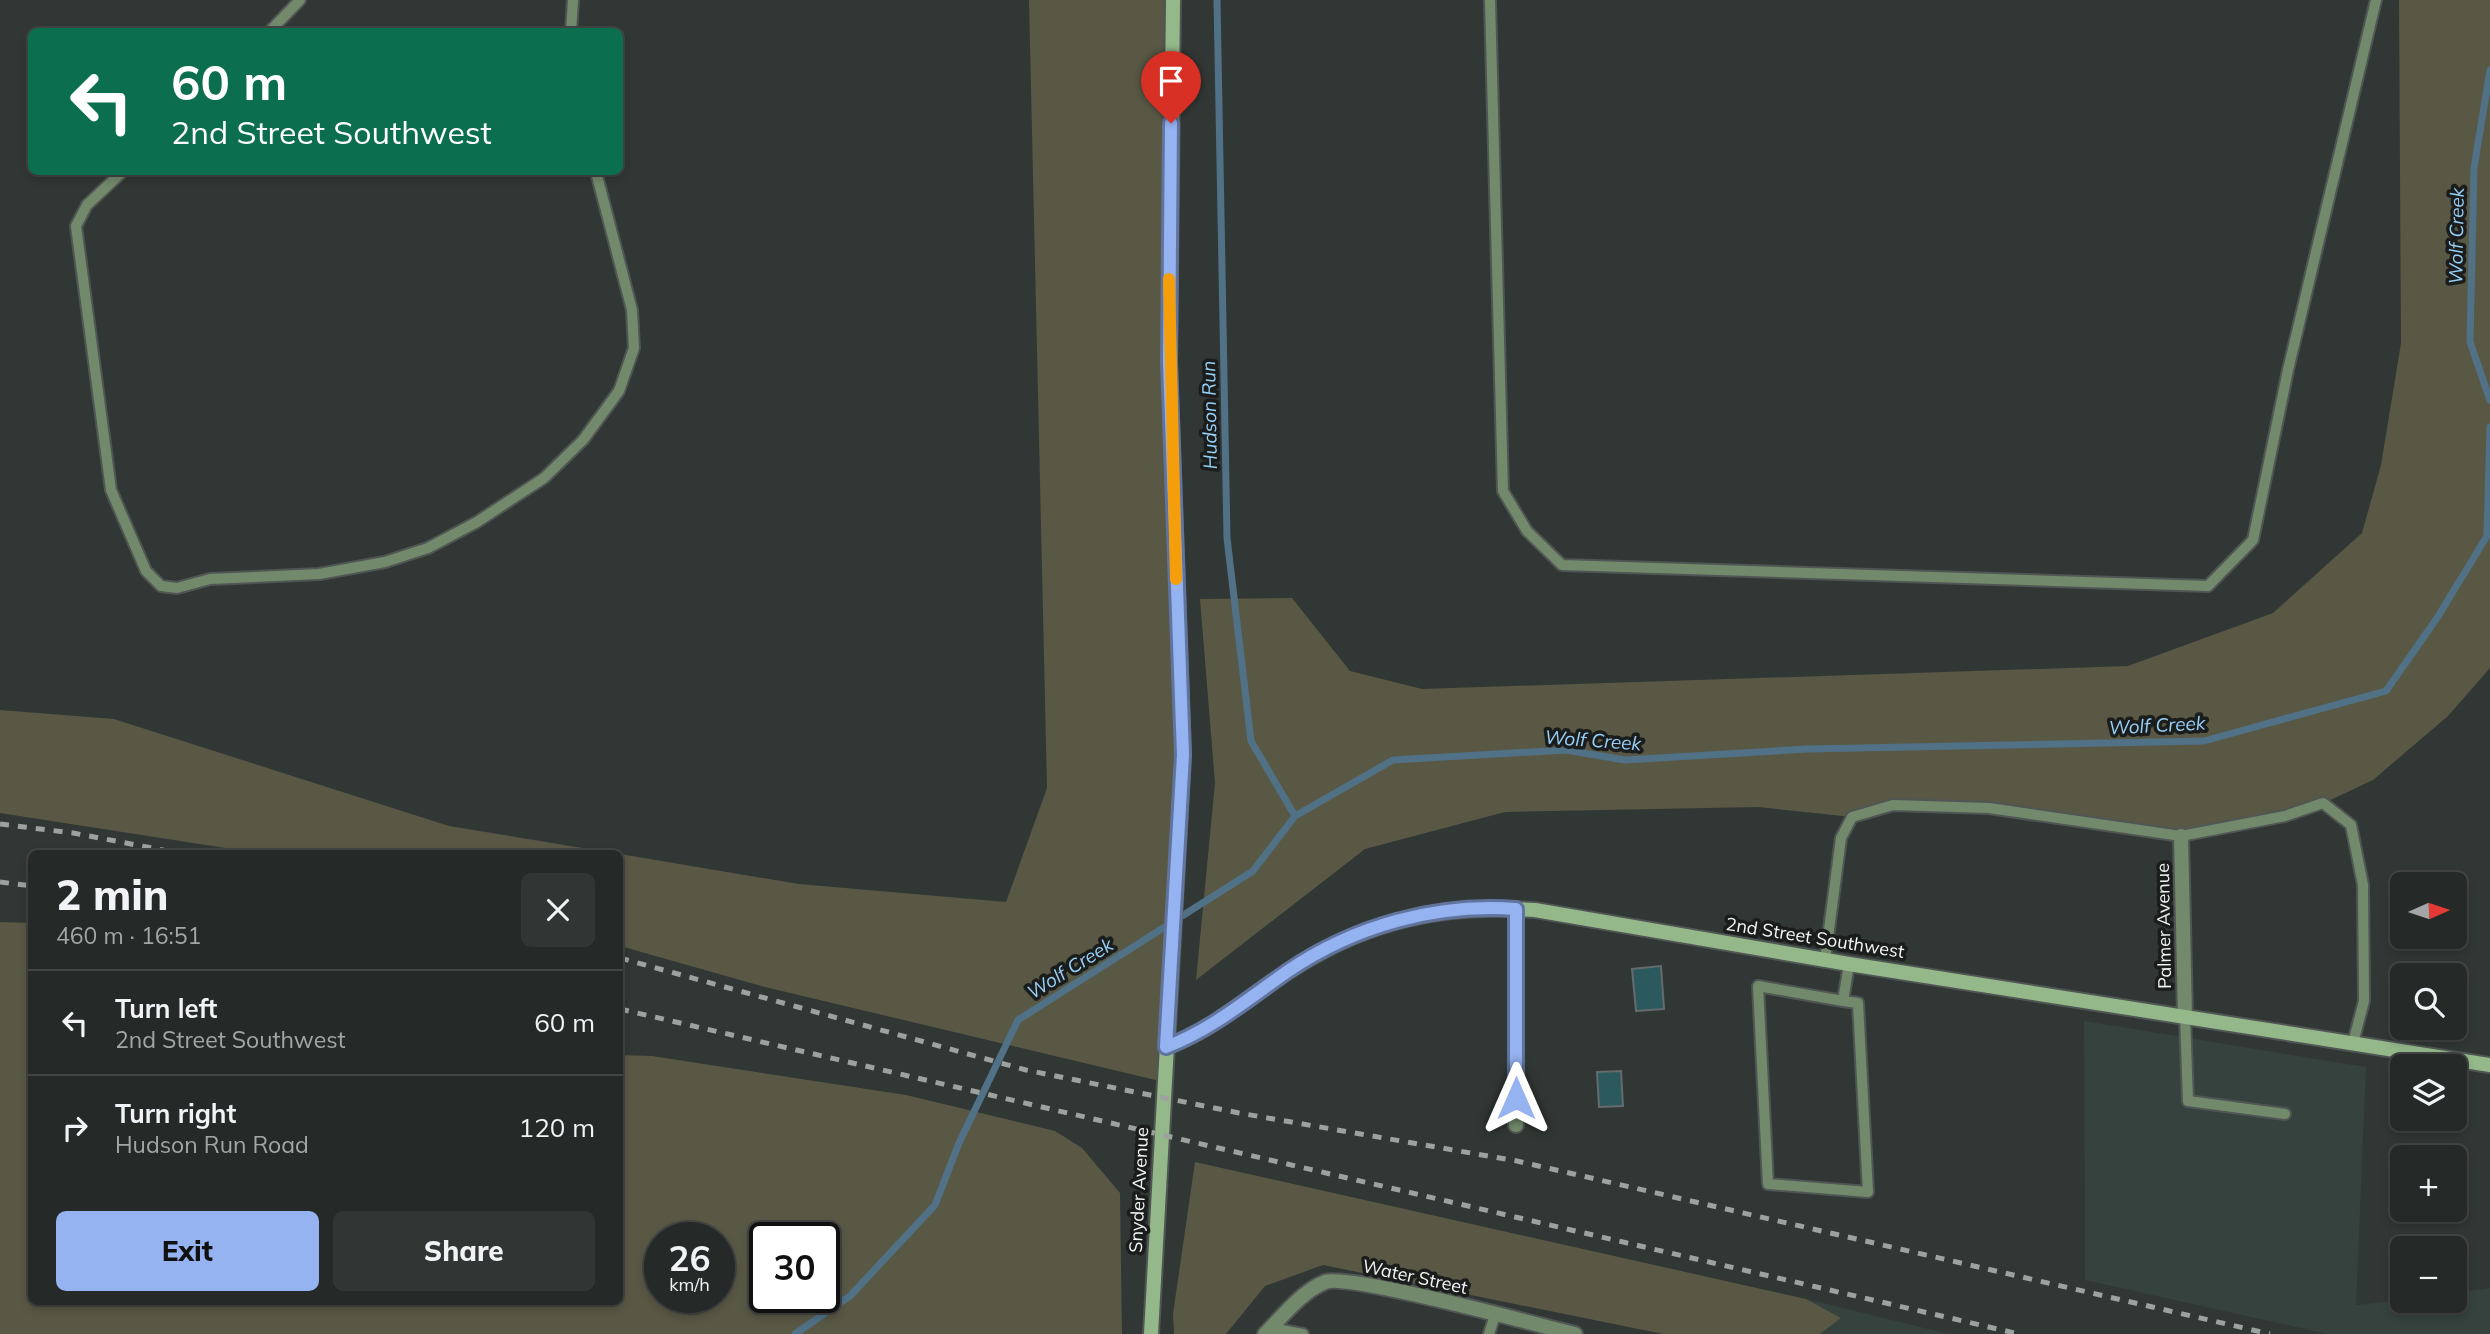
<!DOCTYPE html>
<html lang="en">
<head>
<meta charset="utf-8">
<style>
	body { margin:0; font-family:Mulish,sans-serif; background:#313533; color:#f1f3f6; height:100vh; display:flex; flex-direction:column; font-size:26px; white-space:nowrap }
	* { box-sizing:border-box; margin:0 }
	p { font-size:23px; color:#a3a6a7 }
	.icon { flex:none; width:38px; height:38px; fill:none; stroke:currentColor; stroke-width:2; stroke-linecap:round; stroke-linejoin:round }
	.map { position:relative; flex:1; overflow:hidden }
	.drawer { position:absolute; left:28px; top:850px; width:595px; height:455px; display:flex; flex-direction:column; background:#252927; border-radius:10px; box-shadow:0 4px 10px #0003,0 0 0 2px #424544 }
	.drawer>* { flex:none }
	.banner { position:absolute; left:28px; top:28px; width:595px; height:147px; border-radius:10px; box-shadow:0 4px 10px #0003,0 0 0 2px #424544; background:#0b6e4f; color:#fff; overflow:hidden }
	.needle { width:46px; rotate:87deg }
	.tools { position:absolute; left:2390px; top:872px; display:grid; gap:14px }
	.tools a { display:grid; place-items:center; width:77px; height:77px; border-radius:10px; background:#252927; box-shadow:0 4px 10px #0003,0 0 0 2px #424544; font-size:35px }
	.speed { position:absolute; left:644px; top:1222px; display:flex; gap:14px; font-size:35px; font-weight:700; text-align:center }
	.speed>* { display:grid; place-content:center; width:91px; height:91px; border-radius:50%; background:#252927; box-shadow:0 4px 10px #0003,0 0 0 2px #424544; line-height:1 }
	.speed small { font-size:18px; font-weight:400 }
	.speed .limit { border:4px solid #111; border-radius:10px; background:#fff; color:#111 }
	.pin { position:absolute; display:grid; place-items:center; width:60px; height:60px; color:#fff; margin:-72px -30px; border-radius:50% 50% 50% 0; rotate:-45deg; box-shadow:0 0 7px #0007 }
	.pin .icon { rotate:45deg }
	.me { position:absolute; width:77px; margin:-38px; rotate:0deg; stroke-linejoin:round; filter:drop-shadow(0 0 5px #0008) }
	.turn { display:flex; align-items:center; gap:24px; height:147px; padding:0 28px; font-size:32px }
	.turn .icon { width:91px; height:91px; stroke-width:2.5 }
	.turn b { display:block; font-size:49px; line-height:60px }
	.round { display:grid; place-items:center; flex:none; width:74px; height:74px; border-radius:10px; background:#313533 }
	.head { display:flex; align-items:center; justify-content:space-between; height:119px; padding:0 28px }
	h1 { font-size:42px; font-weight:800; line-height:52px }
	.action { display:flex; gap:14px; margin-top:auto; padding:14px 28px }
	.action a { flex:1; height:80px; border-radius:10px; background:#95b2f1; color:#111; font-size:28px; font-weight:800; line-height:80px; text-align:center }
	.action a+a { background:#313533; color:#f1f3f6 }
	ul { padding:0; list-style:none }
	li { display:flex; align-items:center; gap:21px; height:105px; padding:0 28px; border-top:2px solid #424544 }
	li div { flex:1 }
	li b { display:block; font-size:26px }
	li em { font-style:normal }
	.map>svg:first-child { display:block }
</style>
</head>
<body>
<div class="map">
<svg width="2490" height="1334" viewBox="0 0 2490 1334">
	<rect width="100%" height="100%" fill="#313734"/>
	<!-- built -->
	<g fill="#35423e">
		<path d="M2084,1021L2366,1067L2356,1305L2403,1300H2455V1293L2490,1288V1334H2327L2085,1280Z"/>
		<path d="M1806,1299L1949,1334H1820L1841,1318Z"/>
	</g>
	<!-- green -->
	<g fill="#595845" fill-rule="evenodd">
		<path d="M1029,0H1173L1169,259L1182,708L1164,1082L765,987L620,946V854L799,884L1006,902L1047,788Z"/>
		<path d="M2399,0H2490V668L2448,716L2373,780L2324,803L2181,836L1989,808L1915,805L1852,817L1758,807L1505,812L1365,849L1196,980L1215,783L1200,599L1292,598L1350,671L1422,689L2128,666L2273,613L2362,533L2381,465L2401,343Z"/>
		<path d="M0,710L114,719L449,826L619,854H264L0,813Z"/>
		<path d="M0,922L31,923L32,1302H620V1055L652,1056L906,1095L1055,1131L1082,1148L1120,1193L1122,1334H0ZM719,1237V1297H660V1237ZM765,1237H824V1297H765Z"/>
		<path d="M1195,1162L1806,1299L1841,1318L1820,1334H1663L1323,1265L1265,1286L1226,1334H1174L1173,1314Z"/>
	</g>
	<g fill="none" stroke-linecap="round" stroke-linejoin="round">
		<!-- stream -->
		<g stroke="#517187" stroke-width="7">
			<path d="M1217,0L1227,538L1251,741L1295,816"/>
			<path d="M2490,70L2474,168L2470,342L2490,400"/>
			<path d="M795,1334L850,1296L935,1205L959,1143L1018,1020L1253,871L1295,816L1393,760L1566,750L1625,760L1807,749L2204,741L2386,691L2437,618L2487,536L2490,427"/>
		</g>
	</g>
	<!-- building -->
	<g fill="#2c595e" stroke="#646b6c" stroke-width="2">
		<path d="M1661,966L1664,1009L1636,1011L1632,969Z"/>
		<path d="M1621,1071L1623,1106L1599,1107L1597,1072Z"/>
	</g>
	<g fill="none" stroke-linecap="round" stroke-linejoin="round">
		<defs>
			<g id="lane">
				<path d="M1490,0L1503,491L1527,531L1562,565L2208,586L2253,540L2288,370L2376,0"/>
				<path d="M269,32L300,0"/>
				<path d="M571,32L573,0"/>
				<path d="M122,172L87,205L76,226L111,490L146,571L161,586L177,588L210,579L319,574L385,562L428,548L477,522L544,478L583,440L619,391L634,348L632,310L596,172"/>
				<path d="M1825,960L1841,838L1852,817L1893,805L1989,808L2181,836L2285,816L2323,803L2351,825L2363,885L2364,1001L2353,1043"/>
				<path d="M1843,1001L1758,986L1768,1184L1868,1192L1858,1003L1843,1001L1849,964"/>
				<path d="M2185,1016L2188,1101L2285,1114"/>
				<path d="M1271,1328L1303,1334"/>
				<path d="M1489,1334L1495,1315"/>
			</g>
			<g id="street">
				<path d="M2181,836L2185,1016"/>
				<path d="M1516,909V1125"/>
				<path d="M1265,1334C1283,1316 1301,1292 1325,1282C1348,1273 1538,1325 1575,1334"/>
			</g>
			<g id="secondary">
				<path d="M1166,1047C1213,1030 1249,996 1292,969C1370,919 1443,904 1535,910L1849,964L2490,1065"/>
				<path d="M1151,1334L1183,756L1169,362L1173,0"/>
			</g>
		</defs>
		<!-- lane casing -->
		<use href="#lane" stroke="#505653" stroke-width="14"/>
		<!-- street casing -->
		<use href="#street" stroke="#505653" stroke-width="18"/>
		<!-- secondary casing -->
		<use href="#secondary" stroke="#505653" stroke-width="18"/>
		<!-- lane -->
		<use href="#lane" stroke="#72896c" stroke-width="10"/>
		<!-- street -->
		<use href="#street" stroke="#72896c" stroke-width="14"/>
		<!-- secondary -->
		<use href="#secondary" stroke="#94b88a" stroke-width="14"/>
		<!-- rail -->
		<g stroke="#9da29f" stroke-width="5" stroke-dasharray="9 9" stroke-linecap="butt">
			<path d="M0,824L73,833L184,854"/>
			<path d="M0,882L32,886"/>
			<path d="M620,958L1026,1070L1239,1113L1517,1161L2270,1334"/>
			<path d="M620,1009L2019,1334"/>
		</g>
	</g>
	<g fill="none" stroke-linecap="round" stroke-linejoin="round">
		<defs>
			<path id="route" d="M1171,123L1169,362L1183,755L1166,1047C1211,1030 1248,999 1288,971C1354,926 1436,903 1516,909V1098"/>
		</defs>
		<!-- route casing -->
		<use href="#route" stroke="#61749d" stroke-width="18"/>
		<!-- route -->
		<use href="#route" stroke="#95b2f1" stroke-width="12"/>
		<!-- slow -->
		<path stroke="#f59e0b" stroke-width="12" d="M1169,279L1176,579"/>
	</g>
	<g text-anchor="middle" stroke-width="7" stroke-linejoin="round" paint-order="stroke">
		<!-- street labels -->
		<g font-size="18" fill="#f2f6f4" stroke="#1b1d1c">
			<text transform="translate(2164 926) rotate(-91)" y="6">Palmer Avenue</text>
			<text transform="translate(1815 938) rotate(9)" y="6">2nd Street Southwest</text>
			<text transform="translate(1139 1190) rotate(-87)" y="6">Snyder Avenue</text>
			<text transform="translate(1415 1277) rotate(12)" y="6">Water Street</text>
		</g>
		<!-- water labels -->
		<g font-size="19" font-style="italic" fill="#97d0f7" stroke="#1b1d1c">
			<text transform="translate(2456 236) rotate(-89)" y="7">Wolf Creek</text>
			<text transform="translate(1209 415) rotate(-91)" y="7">Hudson Run</text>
			<text transform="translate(2157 725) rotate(-3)" y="7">Wolf Creek</text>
			<text transform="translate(1593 740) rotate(4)" y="7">Wolf Creek</text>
			<text transform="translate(1070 968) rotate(-32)" y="7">Wolf Creek</text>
		</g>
	</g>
</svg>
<div class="tools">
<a><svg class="needle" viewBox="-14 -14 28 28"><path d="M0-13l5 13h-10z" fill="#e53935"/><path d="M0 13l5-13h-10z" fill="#a3a6a7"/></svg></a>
<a><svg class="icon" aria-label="search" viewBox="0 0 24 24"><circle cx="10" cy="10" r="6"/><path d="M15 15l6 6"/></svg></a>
<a><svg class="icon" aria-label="layers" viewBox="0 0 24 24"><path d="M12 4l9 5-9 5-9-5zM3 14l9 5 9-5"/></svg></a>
<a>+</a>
<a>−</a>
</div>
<div class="speed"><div>26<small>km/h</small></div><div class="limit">30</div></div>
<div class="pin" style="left:1171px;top:123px;background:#d93025"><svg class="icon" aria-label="arrive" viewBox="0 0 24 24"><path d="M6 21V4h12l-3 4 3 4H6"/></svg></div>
<svg class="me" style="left:1516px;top:1098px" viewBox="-20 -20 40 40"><path d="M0-17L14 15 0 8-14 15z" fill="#95b2f1" stroke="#fff" stroke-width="4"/></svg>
<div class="banner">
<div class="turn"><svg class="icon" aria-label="left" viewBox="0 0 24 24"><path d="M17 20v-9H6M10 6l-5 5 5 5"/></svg><div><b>60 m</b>2nd Street Southwest</div></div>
</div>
<section class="drawer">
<div class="head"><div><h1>2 min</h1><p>460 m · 16:51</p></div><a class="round"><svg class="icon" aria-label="close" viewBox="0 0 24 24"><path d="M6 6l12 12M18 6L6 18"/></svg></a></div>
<ul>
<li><svg class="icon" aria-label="left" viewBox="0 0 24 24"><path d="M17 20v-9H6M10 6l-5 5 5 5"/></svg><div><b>Turn left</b><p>2nd Street Southwest</p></div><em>60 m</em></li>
<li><svg class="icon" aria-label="right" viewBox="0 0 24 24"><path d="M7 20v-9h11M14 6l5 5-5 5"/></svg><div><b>Turn right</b><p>Hudson Run Road</p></div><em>120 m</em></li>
</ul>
<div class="action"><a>Exit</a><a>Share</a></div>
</section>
</div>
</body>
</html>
